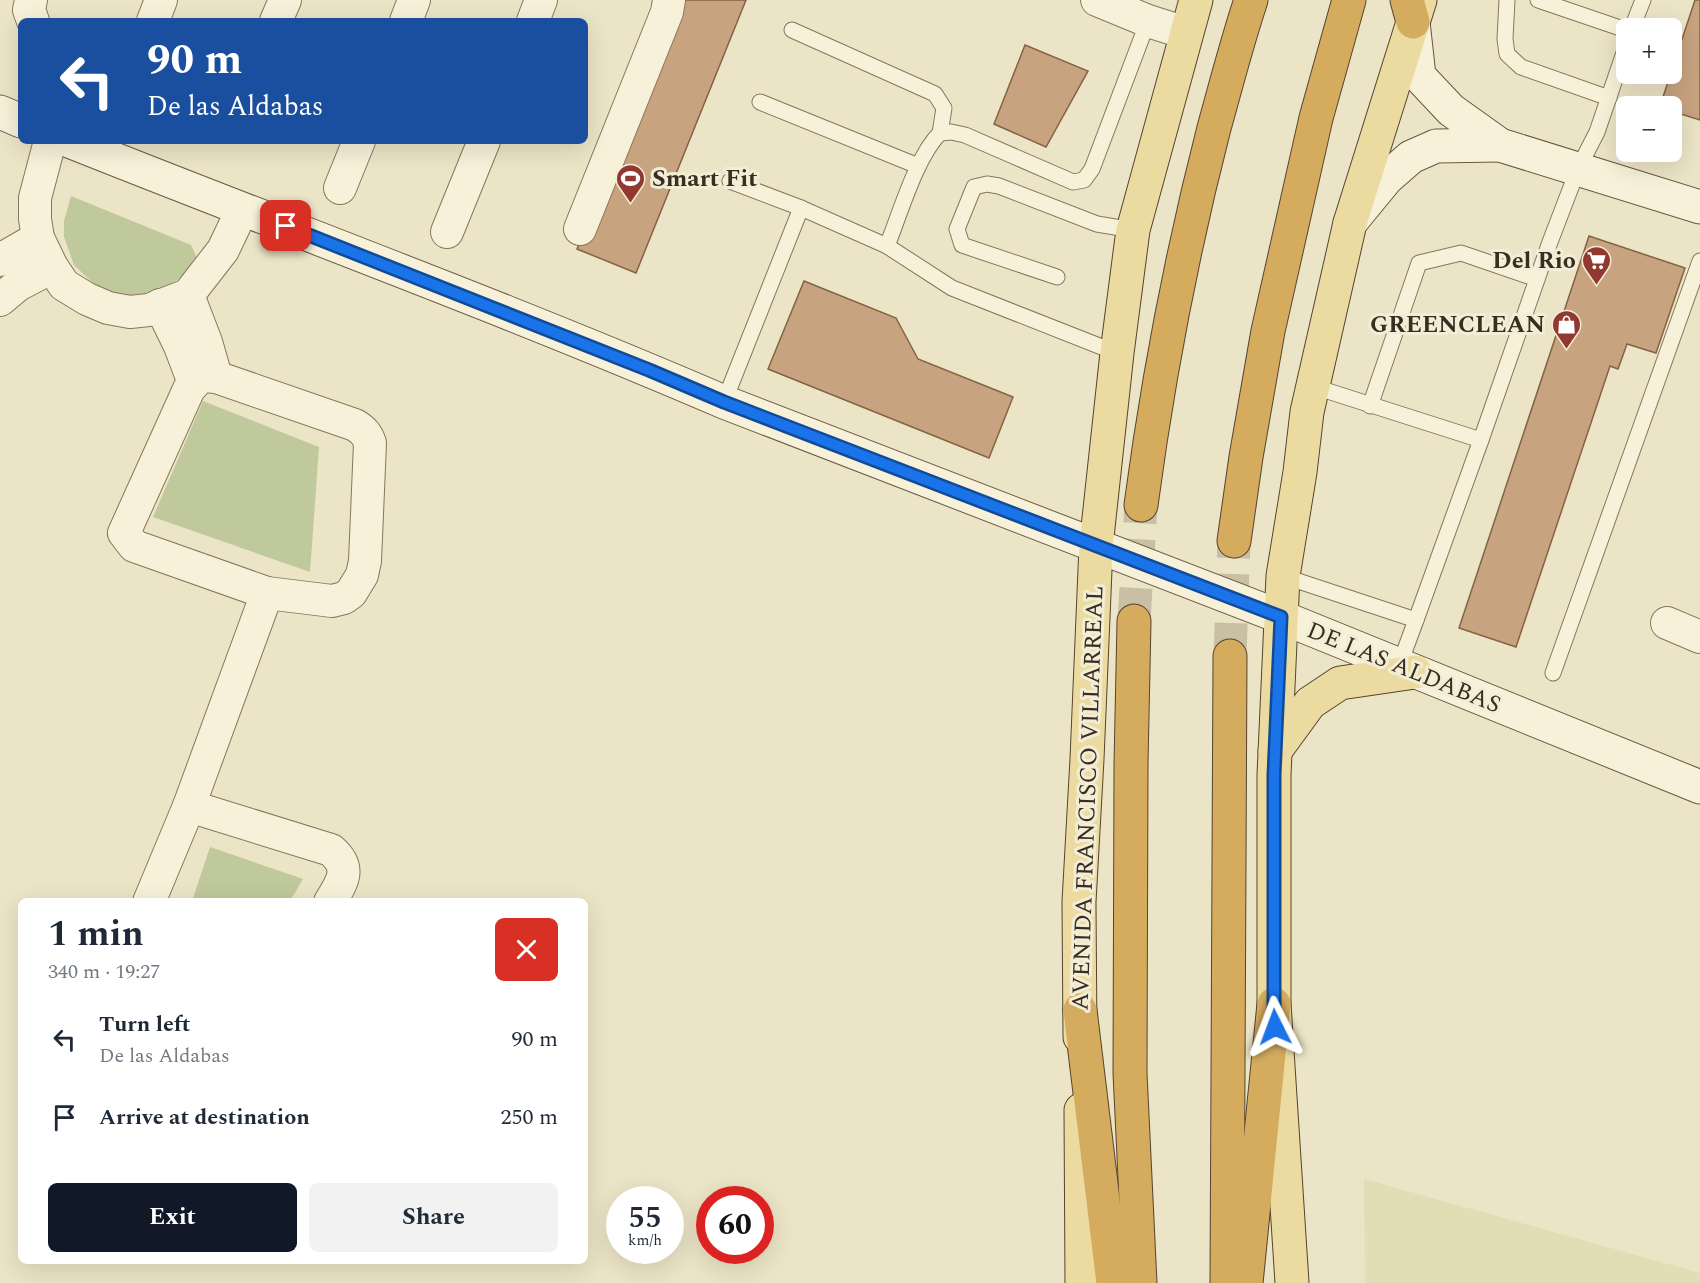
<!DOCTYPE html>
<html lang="en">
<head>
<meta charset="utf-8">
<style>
	body { margin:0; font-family:Spectral,serif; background:#f2f2f3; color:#1f2937; height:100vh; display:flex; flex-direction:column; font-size:22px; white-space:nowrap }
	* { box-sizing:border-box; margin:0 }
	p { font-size:20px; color:#747a83 }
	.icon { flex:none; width:33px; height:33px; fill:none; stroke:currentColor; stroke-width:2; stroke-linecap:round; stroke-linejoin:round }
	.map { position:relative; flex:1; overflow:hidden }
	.side { position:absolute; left:18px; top:898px; width:570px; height:366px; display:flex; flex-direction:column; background:#fff; border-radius:9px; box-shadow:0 6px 24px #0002 }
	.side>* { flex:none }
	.banner { position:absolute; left:18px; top:18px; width:570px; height:126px; border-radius:9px; box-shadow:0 6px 24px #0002; background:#1a4fa0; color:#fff; overflow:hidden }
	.controls { position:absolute; left:1616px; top:18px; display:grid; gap:12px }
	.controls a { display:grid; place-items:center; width:66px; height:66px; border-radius:9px; background:#fff; box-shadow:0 6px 24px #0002; font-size:30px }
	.speed { position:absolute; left:606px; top:1186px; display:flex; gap:12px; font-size:30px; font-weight:700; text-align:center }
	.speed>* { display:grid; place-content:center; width:78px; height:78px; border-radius:50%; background:#fff; box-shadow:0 6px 24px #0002; line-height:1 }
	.speed small { font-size:15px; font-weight:400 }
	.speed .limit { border:9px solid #d22; background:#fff; color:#111 }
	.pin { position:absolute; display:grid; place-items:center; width:51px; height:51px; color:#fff; margin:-26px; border-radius:12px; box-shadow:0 3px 9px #0006 }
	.me { position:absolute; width:66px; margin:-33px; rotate:357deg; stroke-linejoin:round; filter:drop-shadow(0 0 4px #0008) }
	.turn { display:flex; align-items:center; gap:21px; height:126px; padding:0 30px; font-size:27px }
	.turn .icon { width:78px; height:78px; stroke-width:2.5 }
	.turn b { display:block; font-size:42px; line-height:51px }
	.round { display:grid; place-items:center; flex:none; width:63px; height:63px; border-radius:9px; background:#f2f2f3 }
	.head { display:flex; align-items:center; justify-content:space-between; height:102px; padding:0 30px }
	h1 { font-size:36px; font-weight:700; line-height:45px }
	.cta { display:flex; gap:12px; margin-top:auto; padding:12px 30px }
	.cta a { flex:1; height:69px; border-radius:9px; background:#111827; color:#fff; font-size:24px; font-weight:700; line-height:69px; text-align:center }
	.cta a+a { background:#f2f2f3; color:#1f2937 }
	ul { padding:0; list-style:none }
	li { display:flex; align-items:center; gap:18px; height:78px; padding:0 30px }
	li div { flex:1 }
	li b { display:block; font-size:22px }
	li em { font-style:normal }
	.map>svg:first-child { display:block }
</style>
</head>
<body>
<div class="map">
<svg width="1700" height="1283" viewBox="0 0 1700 1283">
	<rect width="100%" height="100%" fill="#ece4c6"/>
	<!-- farmland -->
	<path fill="#e1ddb4" d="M1364,1179L1700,1273V1283H1365Z"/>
	<!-- green -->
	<g fill="#c0c99b">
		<path d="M71,196L191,245L197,258L192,268L162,292L125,296L99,289L74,265L64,237V221Z"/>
		<path d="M203,401L319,447L310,572L153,517Z"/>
		<path d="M210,847L303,879L290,901H192Z"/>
	</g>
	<!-- building -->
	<g fill="#c7a37f" stroke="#846344" stroke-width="1.5">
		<path d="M677,0H746L636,273L577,249Z"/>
		<path d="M1695,0H1700V120L1671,111V106H1660Z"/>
		<path d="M1025,45L1088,71L1046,147L994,124Z"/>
		<path d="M1589,236L1685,268L1656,353L1627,344L1618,369L1610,366L1516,647L1459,628Z"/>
		<path d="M804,281L896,318L918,359L1013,397L989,458L768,369Z"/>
	</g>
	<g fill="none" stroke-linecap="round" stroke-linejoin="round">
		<!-- highway-tunnel -->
		<g stroke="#c8bfa5" stroke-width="33" stroke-dasharray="33 16" stroke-linecap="butt">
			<path d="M1134,621L1141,505"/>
			<path d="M1230,656L1234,541"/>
		</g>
		<defs>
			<g id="lane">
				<path d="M1507,0L1505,39L1507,54L1521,67L1609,98"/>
				<path d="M1538,0L1626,30"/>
				<path d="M1632,28L1643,0"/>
				<path d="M792,30L935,94L944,108L940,133"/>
				<path d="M760,102L918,166"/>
				<path d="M730,181L801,208L887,246L952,288L1117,353"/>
				<path d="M887,246C900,214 916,157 940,133L951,132L965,135L1073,182L1084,180L1092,169L1148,21"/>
				<path d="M1057,277L962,245L957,229L974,187L987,184L999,186L1097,224L1133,230"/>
				<path d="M1312,386L1481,440"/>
				<path d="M724,402L801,208"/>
				<path d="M1370,406L1419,263L1461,253L1537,279"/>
				<path d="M1283,576L1416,620L1481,440L1550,242L1578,169L1597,132L1626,47"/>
				<path d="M1399,666L1416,620"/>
				<path d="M1553,673L1700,261"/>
			</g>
			<g id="street">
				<path d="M31,0L29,10L33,21"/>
				<path d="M1097,0L1148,21L1186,33"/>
				<path d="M153,21L161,0"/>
				<path d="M276,21L285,0"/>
				<path d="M406,21L414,0"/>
				<path d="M533,21L541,0"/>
				<path d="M50,141L35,198V219L38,238L52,267L64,285L87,299L108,308L130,312L149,310L188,295L223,250L242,210"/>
				<path d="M340,188L359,141"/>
				<path d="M580,229L667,12L669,0"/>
				<path d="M447,232L484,141"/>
				<path d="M0,260L38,238"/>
				<path d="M188,295L206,342L216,377"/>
				<path d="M0,300L18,285L52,267"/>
				<path d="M160,305L180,346L194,383"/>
				<path d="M204,376L216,377L355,425C363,430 367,434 370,443L365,561L362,575L351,593L344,598L332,601L267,593L134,546L124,533L189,389L198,379Z"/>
				<path d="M1667,623L1700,637"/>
				<path d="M189,806L331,850C352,868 343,881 330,902"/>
				<path d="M149,902L189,806L267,593"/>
			</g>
			<g id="secondary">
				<path d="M1413,22L1419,76L1451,110L1500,145L1700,207"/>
				<path d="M0,112L21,121"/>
				<path d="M69,141C287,228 508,309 724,402L1281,617L1700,787"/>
				<path d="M1350,223L1387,178L1411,157L1436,146L1500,145"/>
			</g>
			<g id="primary">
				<path d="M1275,751L1310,703L1340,683L1415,672"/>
				<path d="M1080,1037L1079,902L1087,759L1096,546L1117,353L1133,230L1196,0"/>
				<path d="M1081,1110L1082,1283"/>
				<path d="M1292,1283L1274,1004V775L1283,576L1300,472L1307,412L1350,223L1420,0"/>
			</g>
			<g id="highway">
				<path d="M1407,0L1413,22"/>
				<path d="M1141,505C1158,378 1182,252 1214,128C1226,85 1237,42 1251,0"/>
				<path d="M1234,541L1246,457L1268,331L1316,118L1349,0"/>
				<path d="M1134,621L1131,764L1130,1073L1140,1283"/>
				<path d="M1080,1010L1113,1283"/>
				<path d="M1227,1283L1230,656"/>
				<path d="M1246,1283L1274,1004"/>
			</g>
		</defs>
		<!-- lane casing -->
		<use href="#lane" stroke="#86765d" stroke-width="17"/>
		<!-- street casing -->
		<use href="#street" stroke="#86765d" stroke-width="34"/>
		<!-- secondary casing -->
		<use href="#secondary" stroke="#685740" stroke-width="35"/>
		<!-- primary casing -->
		<use href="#primary" stroke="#544431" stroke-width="35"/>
		<!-- highway casing -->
		<use href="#highway" stroke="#544431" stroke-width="35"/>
		<!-- lane -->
		<use href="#lane" stroke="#f7f1d9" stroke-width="15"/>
		<!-- street -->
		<use href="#street" stroke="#f7f1d9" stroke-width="32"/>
		<!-- secondary -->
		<use href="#secondary" stroke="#f7f1d9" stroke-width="33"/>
		<!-- primary -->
		<use href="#primary" stroke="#ecdba1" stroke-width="33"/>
		<!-- highway -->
		<use href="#highway" stroke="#d5ab5d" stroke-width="33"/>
	</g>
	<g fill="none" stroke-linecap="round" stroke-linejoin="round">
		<defs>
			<path id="route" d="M286,226L649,370L724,402L1281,617L1274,775V1004L1275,1027"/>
		</defs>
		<!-- route casing -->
		<use href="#route" stroke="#114b97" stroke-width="15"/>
		<!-- route -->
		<use href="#route" stroke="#1a73e8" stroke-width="10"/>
	</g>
	<!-- icons -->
	<defs>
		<symbol id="stadium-pin" viewBox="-11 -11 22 30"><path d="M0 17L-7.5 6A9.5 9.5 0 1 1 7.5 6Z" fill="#913831" stroke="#f3edd6"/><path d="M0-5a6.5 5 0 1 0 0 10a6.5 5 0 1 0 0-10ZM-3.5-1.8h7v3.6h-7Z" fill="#fff"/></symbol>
		<symbol id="supermarket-pin" viewBox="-11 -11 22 30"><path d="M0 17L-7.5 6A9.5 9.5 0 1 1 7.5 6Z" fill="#913831" stroke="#f3edd6"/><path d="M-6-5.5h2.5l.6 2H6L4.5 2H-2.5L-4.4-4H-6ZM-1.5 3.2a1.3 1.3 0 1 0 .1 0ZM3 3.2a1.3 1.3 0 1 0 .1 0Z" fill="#fff"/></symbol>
		<symbol id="shop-pin" viewBox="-11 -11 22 30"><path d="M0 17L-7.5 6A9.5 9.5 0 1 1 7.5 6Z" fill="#913831" stroke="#f3edd6"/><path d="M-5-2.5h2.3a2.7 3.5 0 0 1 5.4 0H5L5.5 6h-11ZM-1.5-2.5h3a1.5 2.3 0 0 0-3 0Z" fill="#fff"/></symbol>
	</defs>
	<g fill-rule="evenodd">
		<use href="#stadium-pin" x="614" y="162" width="33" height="45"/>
		<use href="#supermarket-pin" x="1580" y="244" width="33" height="45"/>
		<use href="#shop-pin" x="1550" y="308" width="33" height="45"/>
	</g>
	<g text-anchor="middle" stroke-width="6" stroke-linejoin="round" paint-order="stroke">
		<!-- poi labels -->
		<g font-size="24" font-weight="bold" fill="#372d20" stroke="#f3edd6" text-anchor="end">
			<text x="652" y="186" text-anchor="start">Smart Fit</text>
			<text x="1576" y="268">Del Rio</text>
			<text x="1545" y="332">GREENCLEAN</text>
		</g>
		<!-- street labels -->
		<g font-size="24" fill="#372d20" stroke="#f3edd6">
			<text transform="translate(1404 667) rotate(22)" y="8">DE LAS ALDABAS</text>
			<text transform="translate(1087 798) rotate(-88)" y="8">AVENIDA FRANCISCO VILLARREAL</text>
		</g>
	</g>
</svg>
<div class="controls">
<a>+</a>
<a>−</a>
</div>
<div class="speed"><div>55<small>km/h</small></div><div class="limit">60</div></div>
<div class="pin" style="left:286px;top:226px;background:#d93025"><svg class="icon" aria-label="arrive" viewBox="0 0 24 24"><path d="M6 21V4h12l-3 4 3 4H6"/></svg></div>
<svg class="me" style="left:1275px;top:1027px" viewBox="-20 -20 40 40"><path d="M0-17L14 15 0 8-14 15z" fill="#1a73e8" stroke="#fff" stroke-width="4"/></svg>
<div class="banner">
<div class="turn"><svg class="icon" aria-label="left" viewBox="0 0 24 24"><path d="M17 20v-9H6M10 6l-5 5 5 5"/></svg><div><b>90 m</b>De las Aldabas</div></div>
</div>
<section class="side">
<div class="head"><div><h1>1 min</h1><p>340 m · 19:27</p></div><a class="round" style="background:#d93025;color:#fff"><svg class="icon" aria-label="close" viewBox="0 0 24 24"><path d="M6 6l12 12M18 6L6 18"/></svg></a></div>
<ul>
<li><svg class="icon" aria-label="left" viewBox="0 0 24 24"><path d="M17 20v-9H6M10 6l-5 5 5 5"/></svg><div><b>Turn left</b><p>De las Aldabas</p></div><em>90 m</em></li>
<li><svg class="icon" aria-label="arrive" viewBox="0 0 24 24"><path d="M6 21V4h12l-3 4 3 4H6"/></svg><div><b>Arrive at destination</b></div><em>250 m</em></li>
</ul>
<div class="cta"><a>Exit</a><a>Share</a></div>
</section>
</div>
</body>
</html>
